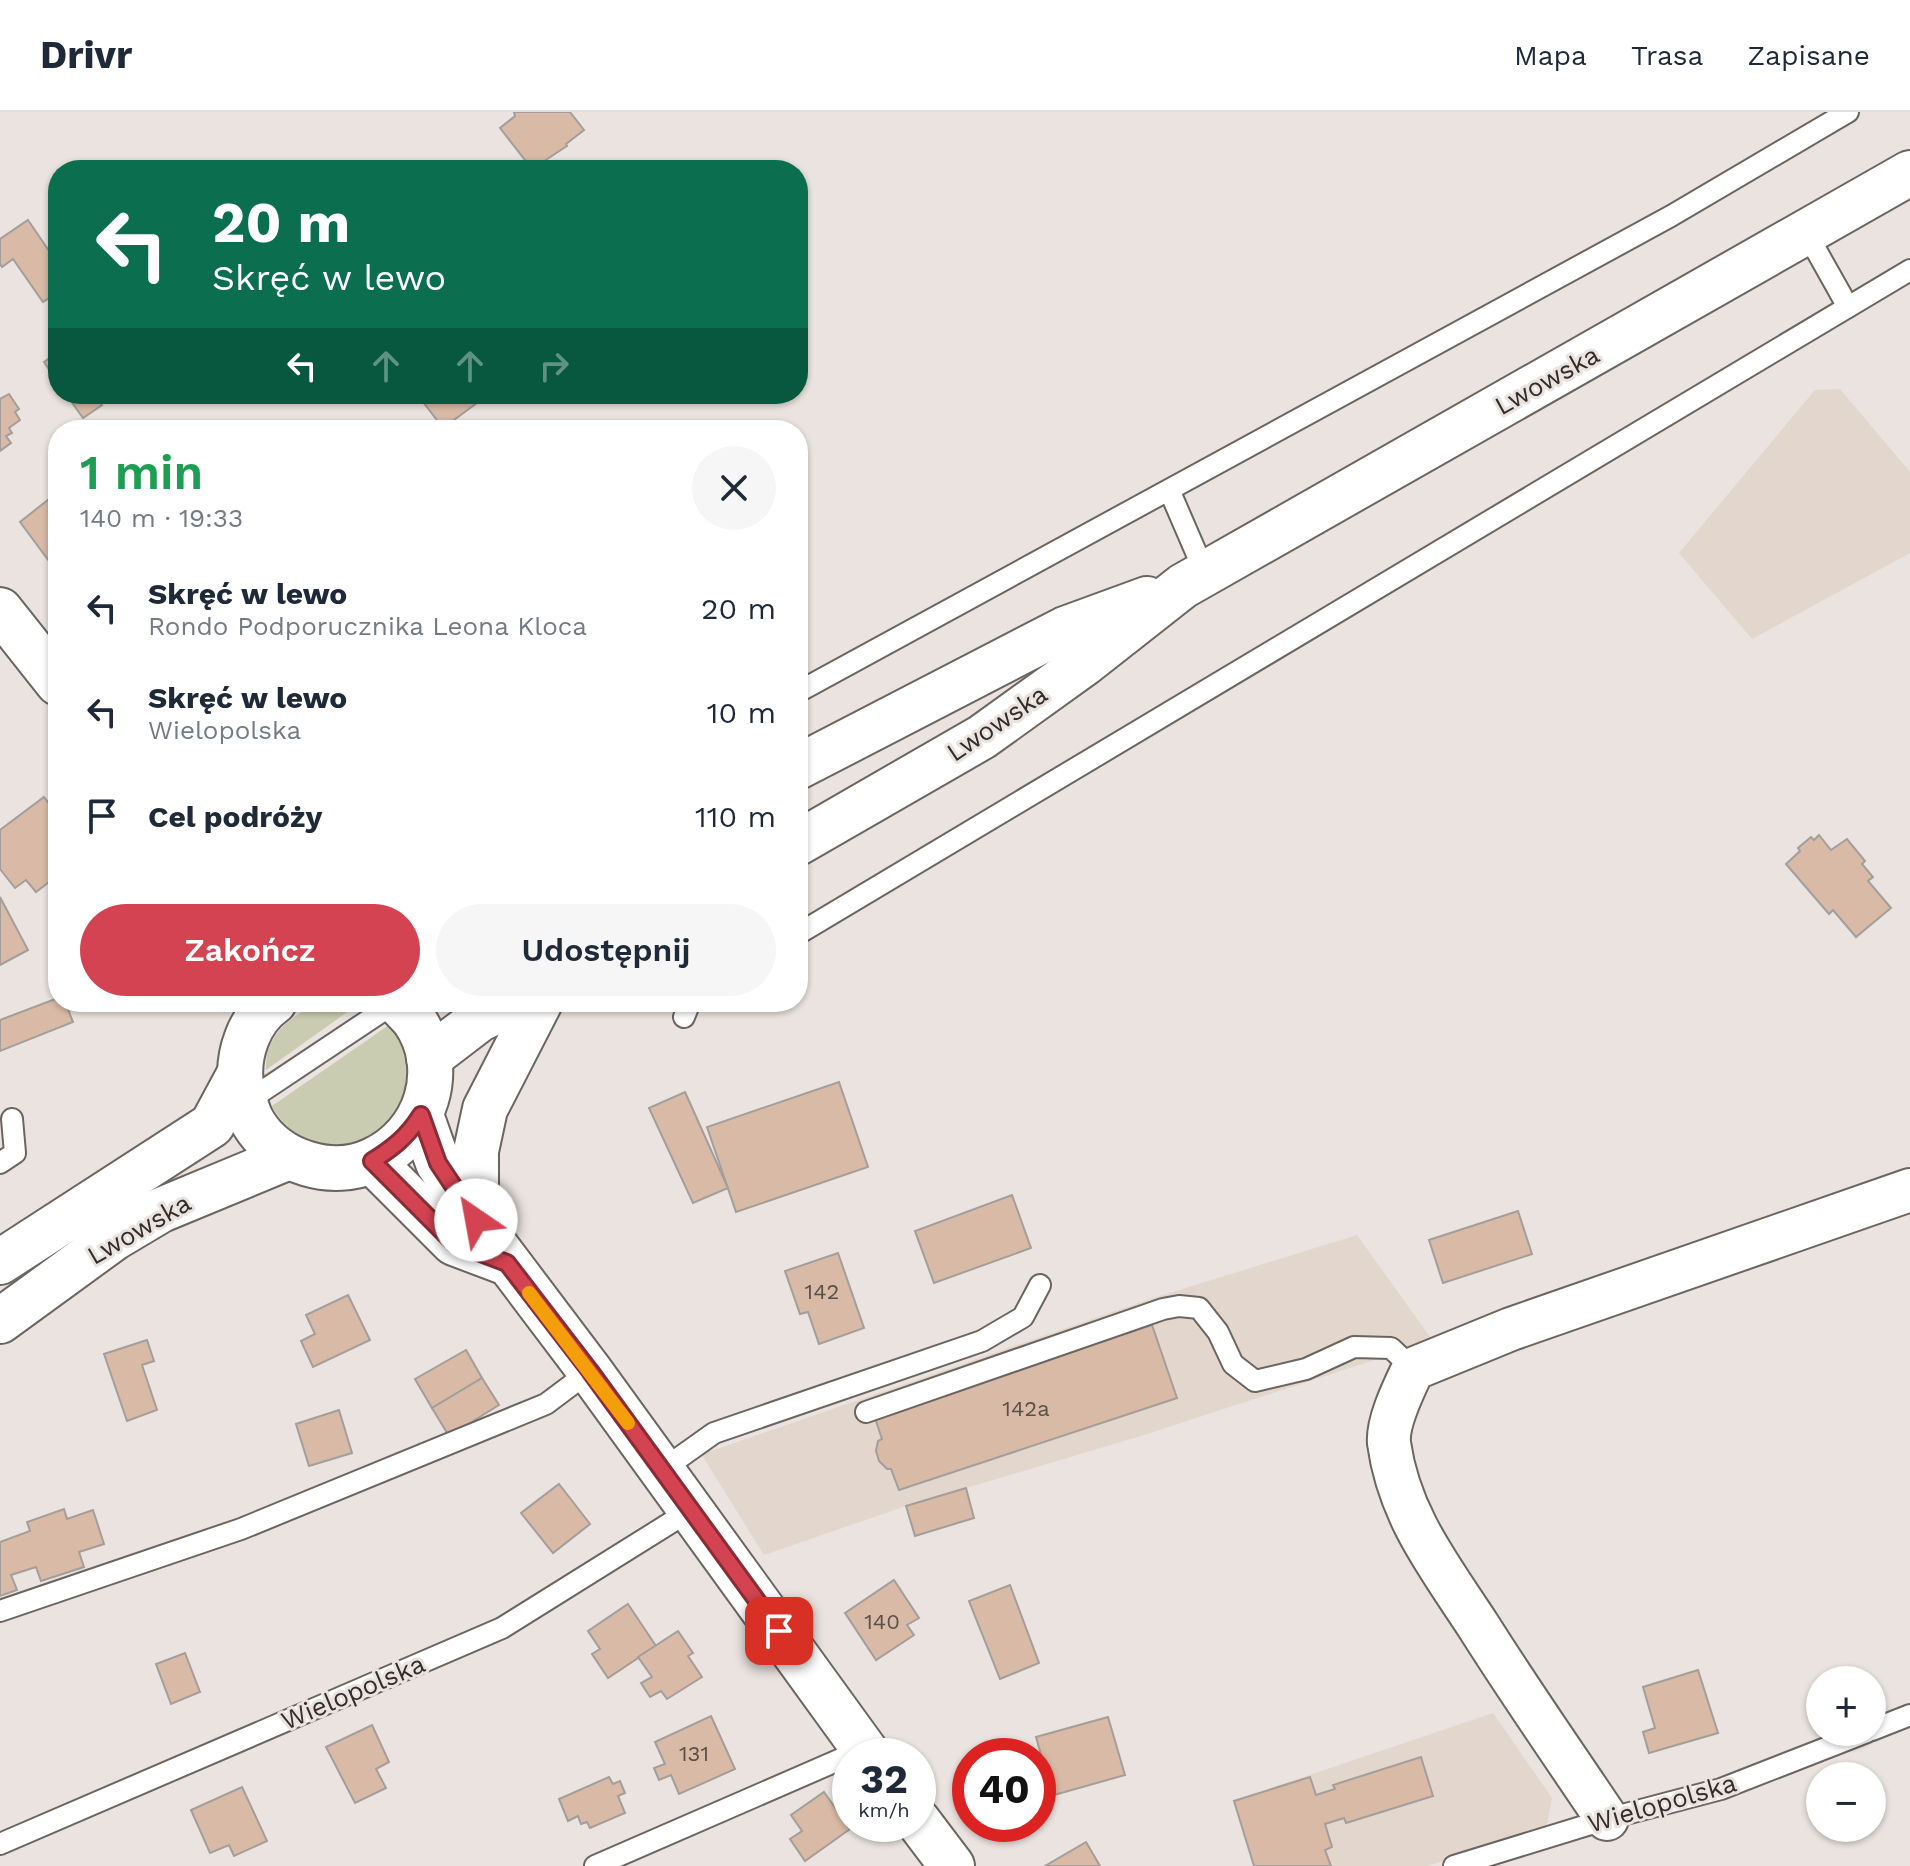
<!DOCTYPE html>
<html lang="pl">
<head>
<meta charset="utf-8">
<style>
	body { margin:0; font-family:"Work Sans",sans-serif; background:#f6f6f7; color:#1f2937; height:100vh; display:flex; flex-direction:column; font-size:30px; white-space:nowrap }
	* { box-sizing:border-box; margin:0 }
	p { font-size:26px; color:#747a83 }
	.icon { flex:none; width:44px; height:44px; fill:none; stroke:currentColor; stroke-width:2; stroke-linecap:round; stroke-linejoin:round }
	.map { position:relative; flex:1; overflow:hidden }
	.details { position:absolute; left:48px; top:308px; width:760px; height:592px; display:flex; flex-direction:column; background:#fff; border-radius:32px; box-shadow:0 2px 6px #0004 }
	.details>* { flex:none }
	.banner { position:absolute; left:48px; top:48px; width:760px; height:244px; border-radius:32px; box-shadow:0 2px 6px #0004; background:#0b6e4f; color:#fff; overflow:hidden }
	.fabs { position:absolute; left:1806px; top:1554px; display:grid; gap:16px }
	.fabs a { display:grid; place-items:center; width:80px; height:80px; border-radius:50%; background:#fff; box-shadow:0 2px 6px #0004; font-size:40px }
	.speed { position:absolute; left:832px; top:1626px; display:flex; gap:16px; font-size:40px; font-weight:700; text-align:center }
	.speed>* { display:grid; place-content:center; width:104px; height:104px; border-radius:50%; background:#fff; box-shadow:0 2px 6px #0004; line-height:1 }
	.speed small { font-size:20px; font-weight:400 }
	.speed .limit { border:12px solid #d22; background:#fff; color:#111 }
	.pin { position:absolute; display:grid; place-items:center; width:68px; height:68px; color:#fff; margin:-34px; border-radius:16px; box-shadow:0 4px 12px #0006 }
	.me { position:absolute; width:88px; margin:-44px; rotate:327deg; stroke-linejoin:round; filter:drop-shadow(0 0 6px #0008) }
	.turn { display:flex; align-items:center; gap:28px; height:168px; padding:0 32px; font-size:36px }
	.turn .icon { width:104px; height:104px; stroke-width:2.5 }
	.turn b { display:block; font-size:56px; line-height:68px }
	.lanes { display:flex; align-items:center; height:76px; padding:0 32px; background:#0003; justify-content:center; gap:40px; direction:ltr }
	.lanes .off { opacity:.35 }
	.round { display:grid; place-items:center; flex:none; width:84px; height:84px; border-radius:42px; background:#f6f6f7 }
	.headline { display:flex; align-items:center; justify-content:space-between; height:136px; padding:0 32px }
	h1 { font-size:48px; font-weight:600; line-height:60px; color:#1e9e55 }
	.button { display:flex; gap:16px; margin-top:auto; padding:16px 32px }
	.button a { flex:1; height:92px; border-radius:48px; background:#d34351; color:#fff; font-size:32px; font-weight:600; line-height:92px; text-align:center }
	.button a+a { background:#f6f6f7; color:#1f2937 }
	ul { padding:0; list-style:none }
	li { display:flex; align-items:center; gap:24px; height:104px; padding:0 32px }
	li div { flex:1 }
	li b { display:block; font-size:30px }
	li em { font-style:normal }
	header { display:flex; align-items:center; gap:48px; box-sizing:border-box; height:112px; padding:0 40px; background:#fff; border-bottom:2px solid #e0e1e3 }
	header strong { font-size:38px }
	nav { display:flex; gap:44px; margin-inline-start:auto; font-size:28px }
	.map>svg:first-child { display:block }
</style>
</head>
<body>
<header>
<strong>Drivr</strong>
<nav><a>Mapa</a><a>Trasa</a><a>Zapisane</a></nav>
</header>
<div class="map">
<svg width="1910" height="1754" viewBox="0 0 1910 1754">
	<rect width="100%" height="100%" fill="#eae3df"/>
	<!-- built -->
	<g fill="#e3d6cd">
		<path d="M1840,277L1910,360V441L1752,527L1679,441L1815,278Z"/>
		<path d="M1357,1123L1433,1229L1144,1323L906,1394L764,1443L700,1340L714,1338L1150,1187Z"/>
		<path d="M1493,1601L1552,1686L1546,1718L1427,1754H1285L1262,1679Z"/>
	</g>
	<!-- green -->
	<g fill="#caccb1">
		<path d="M323,890L357,893L266,958C264,922 294,901 323,890Z"/>
		<path d="M389,913C456,1003 322,1085 272,994Z"/>
	</g>
	<!-- building -->
	<g fill="#d8baa6" stroke="#a49e9a" stroke-width="2">
		<path d="M514,0H570L584,18L566,32L567,34L532,57L500,16L515,4Z"/>
		<path d="M28,108L58,152V180L43,190L13,147L2,155L0,152V127Z"/>
		<path d="M58,240V271L44,250Z"/>
		<path d="M9,282L19,297L15,300L20,308L9,316L12,321L6,324L11,331L0,339V287Z"/>
		<path d="M66,282H94L102,293L83,306Z"/>
		<path d="M417,282H489L443,316Z"/>
		<path d="M58,372V448L52,453L20,410L54,383L50,378Z"/>
		<path d="M44,685L58,703V763L36,780L26,768L15,776L0,757V718Z"/>
		<path d="M1819,723L1831,738L1847,727L1865,749L1862,752L1873,765L1868,769L1891,796L1856,825L1833,798L1829,802L1786,752L1800,739L1798,736L1811,725L1814,728Z"/>
		<path d="M0,785L28,838L0,853Z"/>
		<path d="M58,886V890H65L73,910L0,939V908Z"/>
		<path d="M839,970L868,1055L736,1100L707,1015Z"/>
		<path d="M685,980L728,1076L693,1091L649,996Z"/>
		<path d="M1012,1083L1031,1136L934,1171L915,1119Z"/>
		<path d="M1518,1099L1532,1142L1443,1171L1429,1128Z"/>
		<path d="M838,1141L864,1216L819,1232L808,1200L800,1202L785,1159Z"/>
		<path d="M348,1183L370,1228L313,1255L301,1229L315,1222L306,1203Z"/>
		<path d="M1152,1213L1177,1286L899,1378L891,1357H887L879,1349L876,1339L878,1329L882,1327L875,1306Z"/>
		<path d="M147,1228L154,1249L142,1253L157,1298L127,1309L104,1242Z"/>
		<path d="M466,1238L482,1266L432,1296L415,1267Z"/>
		<path d="M482,1266L499,1293L449,1324L432,1296Z"/>
		<path d="M339,1298L352,1341L309,1354L296,1312Z"/>
		<path d="M559,1372L590,1412L553,1441L521,1401Z"/>
		<path d="M966,1376L974,1406L915,1424L906,1394Z"/>
		<path d="M64,1397L67,1407L93,1398L104,1432L79,1440L84,1455L41,1469L36,1455L11,1463L17,1478L0,1484V1430L30,1419L27,1410Z"/>
		<path d="M894,1468L919,1506L907,1513L914,1523L876,1548L845,1501Z"/>
		<path d="M1010,1473L1039,1551L1000,1567L969,1489Z"/>
		<path d="M628,1492L656,1534L608,1566L592,1542L600,1537L588,1519Z"/>
		<path d="M678,1519L693,1541L688,1544L702,1565L667,1587L661,1579L650,1585L641,1571L652,1565L638,1545Z"/>
		<path d="M185,1541L200,1580L171,1592L156,1552Z"/>
		<path d="M1698,1558L1718,1621L1649,1641L1643,1620L1655,1616L1643,1575Z"/>
		<path d="M711,1604L735,1657L679,1682L671,1663L659,1668L654,1656L665,1652L655,1630Z"/>
		<path d="M1108,1605L1125,1663L1047,1685L1042,1665L1047,1664L1036,1625Z"/>
		<path d="M372,1613L389,1650L376,1657L386,1676L355,1691L326,1635Z"/>
		<path d="M1421,1645L1433,1684L1346,1711L1344,1706L1325,1712L1332,1735L1325,1738L1331,1754H1254L1234,1689L1310,1665L1316,1683L1335,1677L1333,1673Z"/>
		<path d="M609,1665L613,1672L620,1669L625,1681L618,1684L625,1701L590,1716L587,1710L581,1712L578,1704L568,1709L559,1687Z"/>
		<path d="M242,1675L267,1729L234,1744L229,1733L210,1741L191,1698Z"/>
		<path d="M824,1680L850,1717L805,1749L790,1727L802,1719L791,1703Z"/>
		<path d="M1086,1730L1100,1754H1045Z"/>
	</g>
	<g fill="none" stroke-linecap="round" stroke-linejoin="round">
		<defs>
			<g id="lane">
				<path d="M1807,122L1848,195"/>
				<path d="M1170,380L1205,461"/>
				<path d="M798,580L1671,104L1848,0"/>
				<path d="M798,822L1910,158"/>
				<path d="M684,905L690,890"/>
				<path d="M243,992L396,890"/>
				<path d="M0,1051L15,1041L12,1007"/>
				<path d="M866,1300L1163,1197L1179,1194L1199,1196L1218,1220L1233,1252L1255,1269L1306,1257L1354,1235L1391,1236L1413,1257"/>
				<path d="M662,1358L714,1321L982,1229L1023,1205L1040,1173"/>
				<path d="M0,1499L241,1417L546,1292L590,1259"/>
				<path d="M1872,1618L1910,1603"/>
				<path d="M0,1732L502,1516L691,1398"/>
				<path d="M595,1754L864,1637"/>
				<path d="M1454,1754L1607,1707L1721,1677L1867,1620"/>
			</g>
			<path id="street" d="M1607,1707C1564,1643 1520,1580 1479,1515C1440,1455 1399,1404 1389,1331C1387,1310 1404,1276 1413,1257L1511,1217L1910,1078"/>
			<g id="secondary">
				<path d="M0,498L58,571"/>
				<path d="M421,1003L438,1051L476,1108L590,1259L869,1644"/>
				<path d="M372,1049L454,1131L507,1151"/>
				<path d="M476,1108V1039L485,997L540,890"/>
				<path d="M918,1709L952,1754"/>
			</g>
			<g id="primary">
				<path d="M798,655L1065,517L1147,487"/>
				<path d="M798,731L982,625L1085,551L1183,474L1910,61"/>
				<path d="M274,890C249,907 237,943 241,972C244,986 246,1000 254,1012C278,1051 333,1067 373,1048C426,1024 448,957 414,908C409,902 403,896 397,890"/>
				<path d="M429,946L480,907L516,890"/>
				<path d="M0,1150L212,1013L240,961"/>
				<path d="M0,1209L114,1126L161,1098L289,1045"/>
			</g>
		</defs>
		<!-- lane casing -->
		<use href="#lane" stroke="#6b6561" stroke-width="24"/>
		<!-- street casing -->
		<use href="#street" stroke="#6b6561" stroke-width="46"/>
		<!-- secondary casing -->
		<use href="#secondary" stroke="#6b6561" stroke-width="48"/>
		<!-- primary casing -->
		<use href="#primary" stroke="#6b6561" stroke-width="48"/>
		<!-- lane -->
		<use href="#lane" stroke="#fff" stroke-width="20"/>
		<!-- street -->
		<use href="#street" stroke="#fff" stroke-width="42"/>
		<!-- secondary -->
		<use href="#secondary" stroke="#fff" stroke-width="44"/>
		<!-- primary -->
		<use href="#primary" stroke="#fff" stroke-width="44"/>
	</g>
	<g fill="none" stroke-linecap="round" stroke-linejoin="round">
		<defs>
			<path id="route" d="M476,1108L438,1051L421,1003C407,1025 393,1036 372,1049L454,1131L507,1151L590,1259L779,1519"/>
		</defs>
		<!-- route casing -->
		<use href="#route" stroke="#892c35" stroke-width="20"/>
		<!-- route -->
		<use href="#route" stroke="#d34351" stroke-width="14"/>
		<!-- slow -->
		<path stroke="#f59e0b" stroke-width="14" d="M529,1181L628,1311"/>
	</g>
	<g text-anchor="middle" stroke-width="6" stroke-linejoin="round" paint-order="stroke">
		<!-- number labels -->
		<g font-size="22" fill="#5a504a">
			<text x="822" y="1187">142</text>
			<text x="1026" y="1304">142a</text>
			<text x="882" y="1517">140</text>
			<text x="694" y="1649">131</text>
		</g>
		<!-- street labels -->
		<g font-size="26" fill="#302d2c" stroke="#eae3df">
			<text transform="translate(1547 268) rotate(-29)" y="9">Lwowska</text>
			<text transform="translate(997 611) rotate(-34)" y="9">Lwowska</text>
			<text transform="translate(139 1117) rotate(-30)" y="9">Lwowska</text>
			<text transform="translate(353 1580) rotate(-23)" y="9">Wielopolska</text>
			<text transform="translate(1662 1691) rotate(-16)" y="9">Wielopolska</text>
		</g>
	</g>
</svg>
<div class="fabs">
<a>+</a>
<a>−</a>
</div>
<div class="speed"><div>32<small>km/h</small></div><div class="limit">40</div></div>
<div class="pin" style="left:779px;top:1519px;background:#d93025"><svg class="icon" aria-label="arrive" viewBox="0 0 24 24"><path d="M6 21V4h12l-3 4 3 4H6"/></svg></div>
<svg class="me" style="left:476px;top:1108px" viewBox="-20 -20 40 40"><circle r="19" fill="#fff"/><path d="M0-13L10 11 0 6-10 11z" fill="#d34351"/></svg>
<div class="banner">
<div class="turn"><svg class="icon" aria-label="left" viewBox="0 0 24 24"><path d="M17 20v-9H6M10 6l-5 5 5 5"/></svg><div><b>20 m</b>Skręć w lewo</div></div>
<div class="lanes"><svg class="icon" aria-label="left" viewBox="0 0 24 24"><path d="M17 20v-9H6M10 6l-5 5 5 5"/></svg><svg class="icon off" aria-label="ahead" viewBox="0 0 24 24"><path d="M12 20V5M6 11l6-6 6 6"/></svg><svg class="icon off" aria-label="ahead" viewBox="0 0 24 24"><path d="M12 20V5M6 11l6-6 6 6"/></svg><svg class="icon off" aria-label="right" viewBox="0 0 24 24"><path d="M7 20v-9h11M14 6l5 5-5 5"/></svg></div>
</div>
<section class="details">
<div class="headline"><div><h1>1 min</h1><p>140 m · 19:33</p></div><a class="round"><svg class="icon" aria-label="close" viewBox="0 0 24 24"><path d="M6 6l12 12M18 6L6 18"/></svg></a></div>
<ul>
<li><svg class="icon" aria-label="left" viewBox="0 0 24 24"><path d="M17 20v-9H6M10 6l-5 5 5 5"/></svg><div><b>Skręć w lewo</b><p>Rondo Podporucznika Leona Kloca</p></div><em>20 m</em></li>
<li><svg class="icon" aria-label="left" viewBox="0 0 24 24"><path d="M17 20v-9H6M10 6l-5 5 5 5"/></svg><div><b>Skręć w lewo</b><p>Wielopolska</p></div><em>10 m</em></li>
<li><svg class="icon" aria-label="arrive" viewBox="0 0 24 24"><path d="M6 21V4h12l-3 4 3 4H6"/></svg><div><b>Cel podróży</b></div><em>110 m</em></li>
</ul>
<div class="button"><a>Zakończ</a><a>Udostępnij</a></div>
</section>
</div>
</body>
</html>
